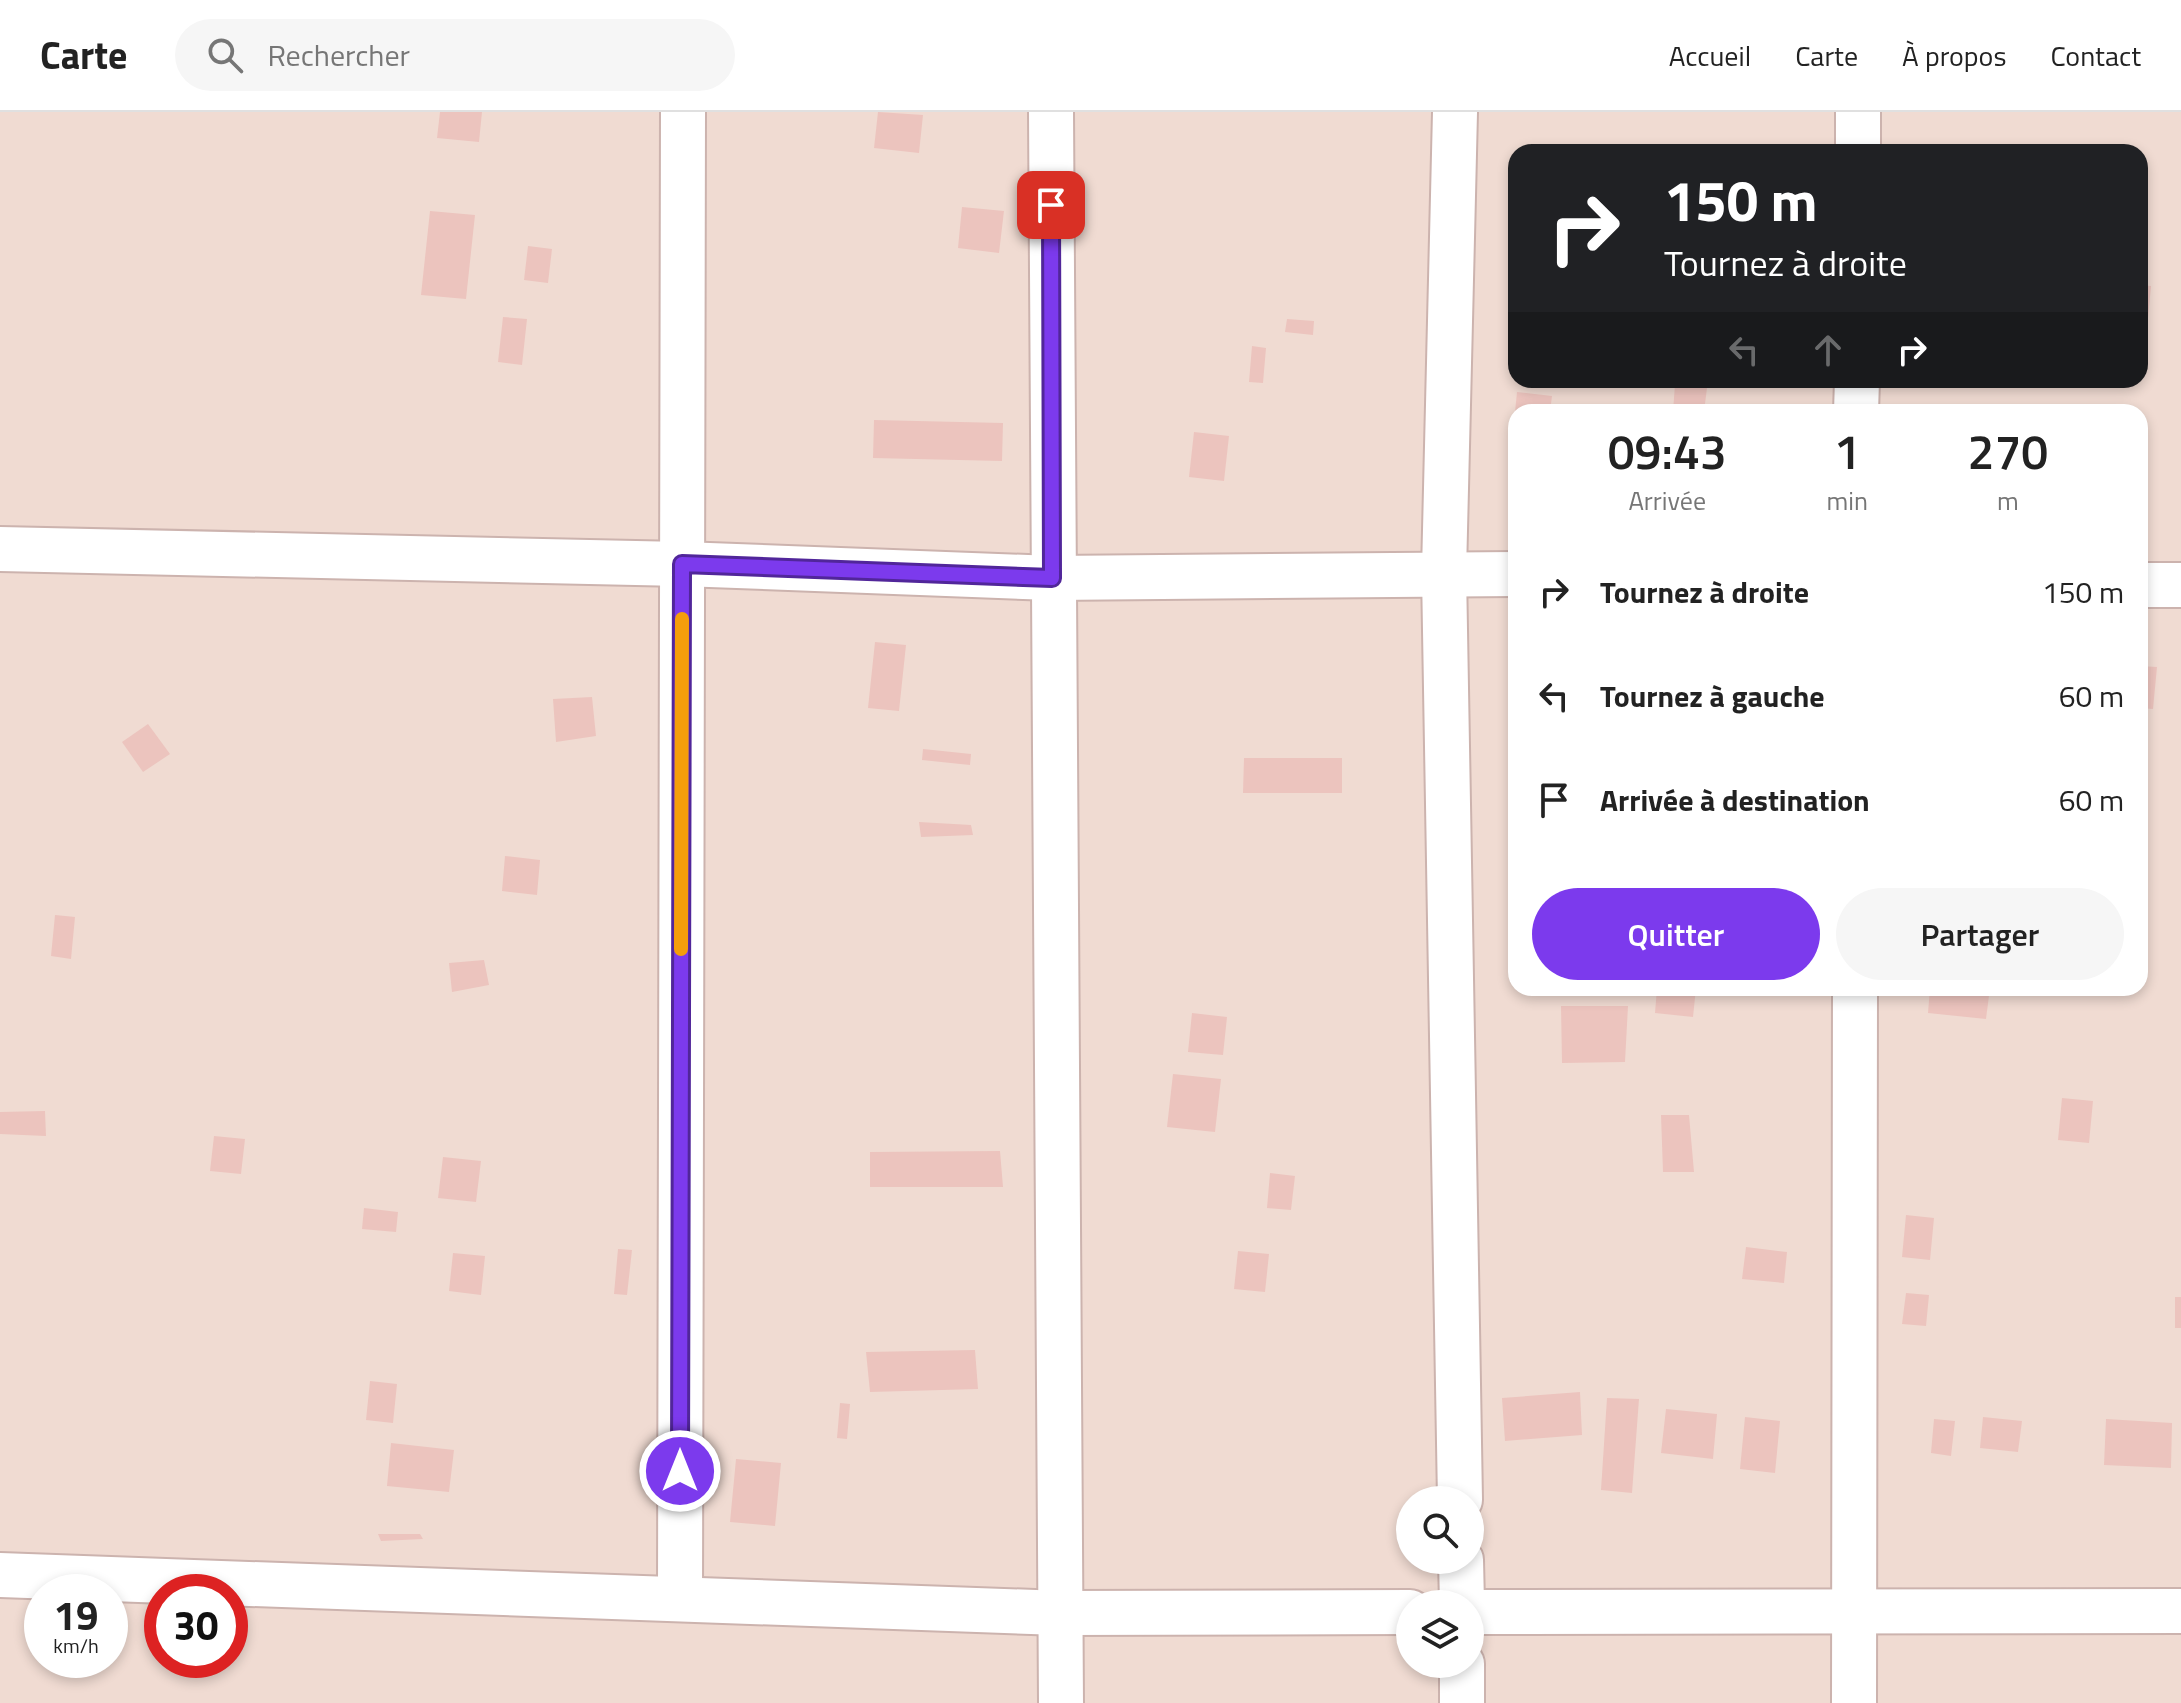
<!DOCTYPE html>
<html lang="fr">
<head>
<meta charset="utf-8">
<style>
	body { margin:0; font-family:"Titillium Web",sans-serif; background:#f6f6f6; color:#222; height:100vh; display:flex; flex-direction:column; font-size:30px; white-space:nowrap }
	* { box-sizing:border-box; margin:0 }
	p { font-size:26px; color:#767676 }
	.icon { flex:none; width:44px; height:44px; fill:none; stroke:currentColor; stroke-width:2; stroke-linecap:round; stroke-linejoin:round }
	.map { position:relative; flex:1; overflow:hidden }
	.drawer { position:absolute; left:1508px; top:292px; width:640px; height:592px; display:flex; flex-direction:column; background:#fff; border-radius:24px; box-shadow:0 4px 12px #0003 }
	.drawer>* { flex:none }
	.guide { position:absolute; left:1508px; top:32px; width:640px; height:244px; border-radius:24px; box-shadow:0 4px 12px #0003; background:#202124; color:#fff; overflow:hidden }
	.controls { position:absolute; left:1396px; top:1374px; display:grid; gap:16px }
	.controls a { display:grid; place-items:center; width:88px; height:88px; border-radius:50%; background:#fff; box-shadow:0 4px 12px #0003; font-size:40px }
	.speed { position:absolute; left:24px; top:1462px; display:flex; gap:16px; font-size:40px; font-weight:700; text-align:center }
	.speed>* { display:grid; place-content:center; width:104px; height:104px; border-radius:50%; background:#fff; box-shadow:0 4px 12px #0003; line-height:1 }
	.speed small { font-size:20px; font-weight:400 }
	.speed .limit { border:12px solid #d22; background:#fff; color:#111 }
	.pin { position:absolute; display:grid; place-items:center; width:68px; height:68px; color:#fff; margin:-34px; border-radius:16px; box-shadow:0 4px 12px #0006 }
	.me { position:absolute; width:88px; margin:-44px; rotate:0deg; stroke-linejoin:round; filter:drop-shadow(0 0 6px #0008) }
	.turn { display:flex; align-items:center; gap:28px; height:168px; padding:0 24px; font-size:36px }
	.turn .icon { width:104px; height:104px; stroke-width:2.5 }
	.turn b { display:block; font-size:56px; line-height:68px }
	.lanes { display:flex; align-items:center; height:76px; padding:0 24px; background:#0003; justify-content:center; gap:40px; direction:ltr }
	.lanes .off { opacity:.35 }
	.eta { display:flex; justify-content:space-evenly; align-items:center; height:136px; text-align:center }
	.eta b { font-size:48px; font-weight:600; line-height:56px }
	.cta { display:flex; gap:16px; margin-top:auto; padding:16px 24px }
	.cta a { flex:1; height:92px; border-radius:48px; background:#7c3aed; color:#fff; font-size:32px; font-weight:600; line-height:92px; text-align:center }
	.cta a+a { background:#f6f6f6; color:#222 }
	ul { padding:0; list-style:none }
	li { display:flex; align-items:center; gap:24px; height:104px; padding:0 24px }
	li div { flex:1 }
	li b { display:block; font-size:30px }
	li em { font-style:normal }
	header { display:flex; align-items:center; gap:48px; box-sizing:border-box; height:112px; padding:0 40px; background:#fff; border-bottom:2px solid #e0e0e0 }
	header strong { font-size:38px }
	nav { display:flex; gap:44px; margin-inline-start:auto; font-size:28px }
	.search { width:560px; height:72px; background:#f6f6f6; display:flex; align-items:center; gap:20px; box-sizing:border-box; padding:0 28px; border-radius:44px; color:#767676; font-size:30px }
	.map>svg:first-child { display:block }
</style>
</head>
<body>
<header>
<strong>Carte</strong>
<div class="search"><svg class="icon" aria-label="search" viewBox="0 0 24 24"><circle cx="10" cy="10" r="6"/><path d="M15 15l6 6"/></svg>Rechercher</div>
<nav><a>Accueil</a><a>Carte</a><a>À propos</a><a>Contact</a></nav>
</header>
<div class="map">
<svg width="2181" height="1591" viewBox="0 0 2181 1591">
	<rect width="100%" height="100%" fill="#faebe3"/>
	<!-- residential -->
	<path fill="#f0dbd2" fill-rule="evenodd" d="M0,0H2181V1591H0ZM1516,40H2140V268H1516ZM1516,300H2140V876H1516ZM1410,1388H1470V1448H1410ZM42,1480H110V1548H42ZM162,1480H230V1548H162ZM1410,1492H1470V1552H1410Z"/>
	<!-- building -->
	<g fill="#ecc4be">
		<path d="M440,0H482L479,30L437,26Z"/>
		<path d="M878,0L923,3L919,41L874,36Z"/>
		<path d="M962,95L1004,99L999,141L958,136Z"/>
		<path d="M430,99L475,103L466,187L421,183Z"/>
		<path d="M528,134L552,137L548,171L524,168Z"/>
		<path d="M2140,173L2151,174L2148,206L2140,205Z"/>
		<path d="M503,205L527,207L522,253L498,250Z"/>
		<path d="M1287,207L1314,209L1313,223L1285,220Z"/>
		<path d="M1252,234L1266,236L1263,271L1249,270Z"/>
		<path d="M1675,272L1707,276L1704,300H1673Z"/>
		<path d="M1517,280L1552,284L1550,300H1515Z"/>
		<path d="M874,308L1003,311L1002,349L873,346Z"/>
		<path d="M1514,311H1516V333H1512Z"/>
		<path d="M1194,320L1229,324L1224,369L1189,365Z"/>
		<path d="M875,530L906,533L899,599L868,596Z"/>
		<path d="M2140,554L2157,555L2153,597L2140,596Z"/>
		<path d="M592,585L596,624L556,630L553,587Z"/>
		<path d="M148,612L170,642L143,660L122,630Z"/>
		<path d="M923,637L971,642L970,653L922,648Z"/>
		<path d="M1244,646H1342V681H1243Z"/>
		<path d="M919,710L971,713L973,723L921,725Z"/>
		<path d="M505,744L540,748L537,783L502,779Z"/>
		<path d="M55,803L75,805L71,847L51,844Z"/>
		<path d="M484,848L489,873L452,880L449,851Z"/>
		<path d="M1657,876H1696L1693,905L1655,901Z"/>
		<path d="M1930,876H1990L1986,907L1928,901Z"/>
		<path d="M1561,894H1628L1625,950L1562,951Z"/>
		<path d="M1192,901L1227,905L1223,943L1188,940Z"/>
		<path d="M1173,962L1221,967L1215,1020L1167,1015Z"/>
		<path d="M2062,986L2093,989L2089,1031L2058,1028Z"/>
		<path d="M45,999L46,1024L0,1022V1000Z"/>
		<path d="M1661,1003H1689L1694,1060H1663Z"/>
		<path d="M214,1024L245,1027L241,1062L210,1059Z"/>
		<path d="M1000,1039L1003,1075H870V1040Z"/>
		<path d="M443,1045L481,1049L476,1090L438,1086Z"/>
		<path d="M1270,1061L1295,1064L1291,1098L1267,1096Z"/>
		<path d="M364,1096L398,1100L396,1120L362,1117Z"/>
		<path d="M1906,1103L1934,1106L1930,1148L1902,1145Z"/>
		<path d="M1746,1135L1787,1140L1784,1171L1742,1167Z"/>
		<path d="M618,1137L632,1138L627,1183L614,1182Z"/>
		<path d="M1238,1139L1269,1142L1265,1180L1234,1177Z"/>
		<path d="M453,1141L485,1144L481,1183L449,1179Z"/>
		<path d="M1906,1181L1929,1183L1926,1214L1902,1212Z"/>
		<rect x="2175" y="1185" width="6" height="31"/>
		<path d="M975,1238L978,1277L870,1280L866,1240Z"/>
		<path d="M370,1269L397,1272L393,1311L366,1308Z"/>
		<path d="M1580,1280L1582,1323L1505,1329L1502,1286Z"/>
		<path d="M1607,1286L1639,1287L1632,1381L1601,1378Z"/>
		<path d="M840,1291L850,1292L847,1327L837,1326Z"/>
		<path d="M1666,1297L1717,1302L1713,1347L1661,1341Z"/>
		<path d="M1745,1305L1780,1309L1775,1361L1740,1357Z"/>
		<path d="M1983,1305L2022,1309L2018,1340L1980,1336Z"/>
		<path d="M1934,1307L1955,1309L1951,1344L1931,1341Z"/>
		<path d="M2106,1307L2172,1311L2171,1356L2104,1353Z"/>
		<path d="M391,1331L454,1338L449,1380L387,1374Z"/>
		<path d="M736,1347L781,1351L775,1414L730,1410Z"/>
		<path d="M378,1422H420L423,1427L381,1429Z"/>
	</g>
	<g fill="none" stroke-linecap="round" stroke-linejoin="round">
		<defs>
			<g id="minor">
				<path d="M1051,0L1061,1591"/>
				<path d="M1455,0L1444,460L1460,1388"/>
				<path d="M1858,40V0"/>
				<path d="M1856,300L1857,268"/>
				<path d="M0,437L682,452L1052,466L1516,462"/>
				<path d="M2140,473H2181"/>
				<path d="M1461,1448L1462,1492"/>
				<path d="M0,1463L1061,1501L1410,1500"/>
				<path d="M680,1485L683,0"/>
				<path d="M1470,1500L2181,1499"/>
				<path d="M1462,1591V1552"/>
				<path d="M1854,1591L1855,876"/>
			</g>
		</defs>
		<!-- minor casing -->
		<use href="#minor" stroke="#ccb3ae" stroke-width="48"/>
		<!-- minor -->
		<use href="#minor" stroke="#fff" stroke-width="44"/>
	</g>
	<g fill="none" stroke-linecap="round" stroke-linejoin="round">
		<defs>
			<path id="route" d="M680,1359L682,452L1052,466L1051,93"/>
		</defs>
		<!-- route casing -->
		<use href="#route" stroke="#51269a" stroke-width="20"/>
		<!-- route -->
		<use href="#route" stroke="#7c3aed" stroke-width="14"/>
		<!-- slow -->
		<path stroke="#f59e0b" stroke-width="14" d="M681,837L682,507"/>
	</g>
</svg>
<div class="controls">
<a><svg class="icon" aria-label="search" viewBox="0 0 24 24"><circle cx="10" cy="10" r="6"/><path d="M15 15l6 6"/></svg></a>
<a><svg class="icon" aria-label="layers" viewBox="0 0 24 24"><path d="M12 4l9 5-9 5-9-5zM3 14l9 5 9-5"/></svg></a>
</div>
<div class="speed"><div>19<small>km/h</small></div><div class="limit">30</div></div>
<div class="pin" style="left:1051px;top:93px;background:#d93025"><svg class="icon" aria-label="arrive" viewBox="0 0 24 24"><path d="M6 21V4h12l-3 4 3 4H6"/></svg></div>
<svg class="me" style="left:680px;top:1359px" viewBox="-20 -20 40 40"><circle r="17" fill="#7c3aed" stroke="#fff" stroke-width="3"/><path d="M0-11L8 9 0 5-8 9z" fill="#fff"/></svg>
<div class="guide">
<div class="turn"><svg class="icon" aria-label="right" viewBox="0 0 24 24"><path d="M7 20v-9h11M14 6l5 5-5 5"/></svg><div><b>150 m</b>Tournez à droite</div></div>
<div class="lanes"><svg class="icon off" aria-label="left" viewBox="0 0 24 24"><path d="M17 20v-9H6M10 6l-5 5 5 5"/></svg><svg class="icon off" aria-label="ahead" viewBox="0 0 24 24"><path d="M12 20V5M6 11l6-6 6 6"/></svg><svg class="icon" aria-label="right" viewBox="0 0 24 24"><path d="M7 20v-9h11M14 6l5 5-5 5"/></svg></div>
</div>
<section class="drawer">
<div class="eta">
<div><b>09:43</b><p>Arrivée</p></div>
<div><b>1</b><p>min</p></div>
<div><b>270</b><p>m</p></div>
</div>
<ul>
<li><svg class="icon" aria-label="right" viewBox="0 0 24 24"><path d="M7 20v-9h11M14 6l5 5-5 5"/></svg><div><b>Tournez à droite</b></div><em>150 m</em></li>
<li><svg class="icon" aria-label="left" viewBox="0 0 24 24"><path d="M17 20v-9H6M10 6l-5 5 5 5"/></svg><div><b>Tournez à gauche</b></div><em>60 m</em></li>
<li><svg class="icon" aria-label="arrive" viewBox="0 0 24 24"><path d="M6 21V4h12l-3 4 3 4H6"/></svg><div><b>Arrivée à destination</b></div><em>60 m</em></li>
</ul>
<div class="cta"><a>Quitter</a><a>Partager</a></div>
</section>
</div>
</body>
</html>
